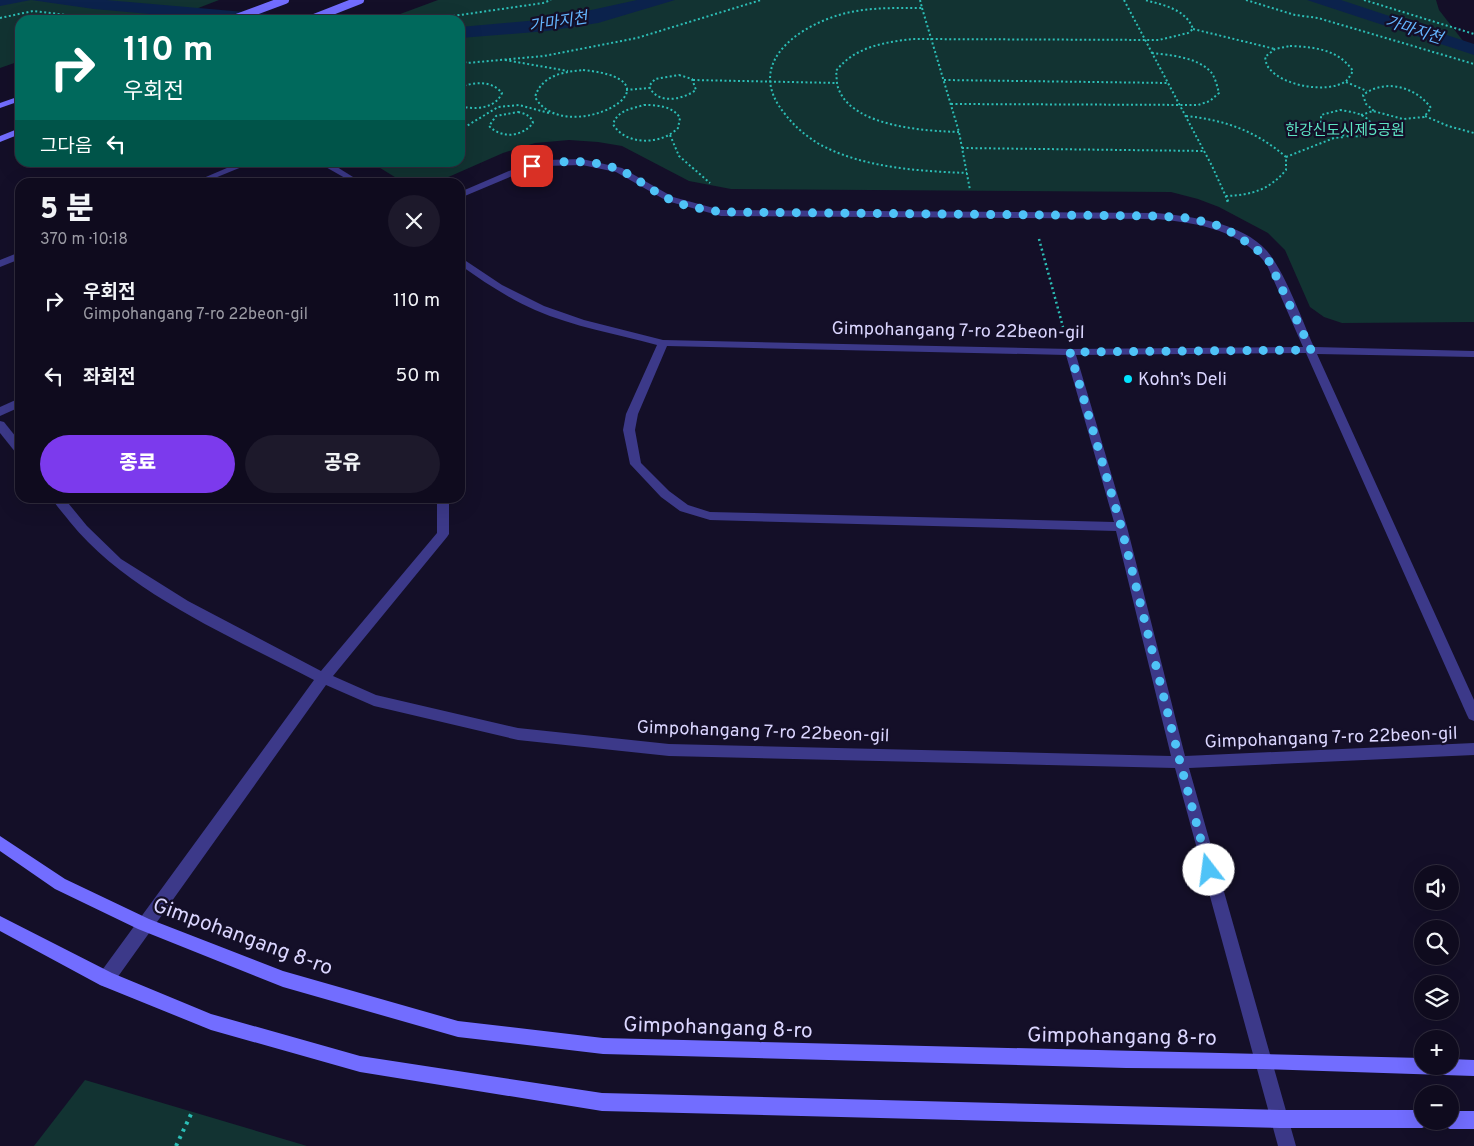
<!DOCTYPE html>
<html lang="ko">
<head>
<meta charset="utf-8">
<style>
	body { margin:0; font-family:Overpass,"Noto Sans KR",sans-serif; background:#1d192b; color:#f1f3f6; height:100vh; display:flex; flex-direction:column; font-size:19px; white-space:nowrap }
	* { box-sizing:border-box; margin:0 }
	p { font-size:16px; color:#9b9ba4 }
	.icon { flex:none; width:28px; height:28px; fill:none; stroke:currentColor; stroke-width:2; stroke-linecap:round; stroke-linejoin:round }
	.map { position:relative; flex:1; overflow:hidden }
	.panel { position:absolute; left:15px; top:178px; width:450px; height:325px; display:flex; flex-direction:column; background:#0f0b1e; border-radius:15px; box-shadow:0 5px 20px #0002,0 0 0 1px #2f2b3c }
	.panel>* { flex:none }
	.banner { position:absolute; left:15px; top:15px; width:450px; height:152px; border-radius:15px; box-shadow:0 5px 20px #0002,0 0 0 1px #2f2b3c; background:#00695c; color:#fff; overflow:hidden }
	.tools { position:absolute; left:1414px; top:865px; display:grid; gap:10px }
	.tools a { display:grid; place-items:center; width:45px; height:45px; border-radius:50%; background:#0f0b1e; box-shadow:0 5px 20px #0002,0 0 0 1px #2f2b3c; font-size:25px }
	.pin { position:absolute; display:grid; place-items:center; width:42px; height:42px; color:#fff; margin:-21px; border-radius:10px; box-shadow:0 2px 8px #0006 }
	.me { position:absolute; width:55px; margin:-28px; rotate:345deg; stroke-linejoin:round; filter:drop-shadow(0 0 4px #0008) }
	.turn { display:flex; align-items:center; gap:18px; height:105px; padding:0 25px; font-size:22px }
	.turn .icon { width:65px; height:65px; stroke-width:2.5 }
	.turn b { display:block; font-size:35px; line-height:42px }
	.then { display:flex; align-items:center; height:48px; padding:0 25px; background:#0003; gap:10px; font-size:19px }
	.round { display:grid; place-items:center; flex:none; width:52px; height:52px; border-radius:26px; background:#1d192b }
	.overview { display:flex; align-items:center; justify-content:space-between; height:85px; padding:0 25px }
	h1 { font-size:30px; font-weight:800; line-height:38px }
	.button { display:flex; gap:10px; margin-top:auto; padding:10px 25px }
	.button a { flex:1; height:58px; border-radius:30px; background:#7c3aed; color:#fff; font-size:20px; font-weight:800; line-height:58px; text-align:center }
	.button a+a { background:#1d192b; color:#f1f3f6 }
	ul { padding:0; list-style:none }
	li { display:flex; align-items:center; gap:15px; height:75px; padding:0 25px }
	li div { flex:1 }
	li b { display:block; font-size:19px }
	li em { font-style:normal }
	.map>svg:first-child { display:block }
</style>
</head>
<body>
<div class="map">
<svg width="1474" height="1146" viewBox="0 0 1474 1146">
	<rect width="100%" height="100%" fill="#140f28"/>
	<!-- green -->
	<g fill="#123332">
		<path d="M0,0H219L167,20H20V61L0,68Z"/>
		<path d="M438,0H1436L1439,10L1474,55V322L1342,323L1324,317L1310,307L1285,250L1268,233L1219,207L1198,199L1171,192L731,189L689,181L622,146L598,142L569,140L535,143L503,153L437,182H403L372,163L460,162V20H384Z"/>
		<path d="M85,1080L307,1146H34Z"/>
	</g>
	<!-- water -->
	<g fill="#0b224c">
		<path d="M0,0H106L336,20H217L94,9L31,0L0,6Z"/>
		<path d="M637,0H675L598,23L547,31L460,38V27L550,19Z"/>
		<path d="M1307,0H1341L1474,44V55Z"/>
	</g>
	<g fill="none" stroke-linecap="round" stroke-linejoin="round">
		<!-- path-far2 -->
		<g stroke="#2cbeb6" stroke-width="2" stroke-dasharray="2 2.5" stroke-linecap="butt">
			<path d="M920,0L922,8C894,8 866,7 839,15C793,29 745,66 785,114C794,126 806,136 819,144C863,168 918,171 967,173"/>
			<path d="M1124,0L1212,166L1228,201"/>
			<path d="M1246,0L1295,15L1318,18L1474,64"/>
			<path d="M1364,0L1474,34"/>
			<path d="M922,8L959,132L970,190"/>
			<path d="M381,15L453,16L543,3L551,0"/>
			<path d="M0,18L33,11L84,17L158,20"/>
			<path d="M1193,29L1275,49"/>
			<path d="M1290,46C1314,47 1338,49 1353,71C1351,74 1349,78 1346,81C1328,94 1282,86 1269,68C1266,65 1266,61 1265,57L1275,49Z"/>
			<path d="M505,60L568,71"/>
			<path d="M460,61L467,63L544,56L637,38L761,0"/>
			<path d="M583,70C694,81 564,150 535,97C542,75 563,72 583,70Z"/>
			<path d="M679,75L692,79L696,90C682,100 657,105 649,86L655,79Z"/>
			<path d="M693,80L837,83"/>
			<path d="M944,80L1168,83"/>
			<path d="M1346,82L1367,91"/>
			<path d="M460,87C475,82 491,80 502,93C495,109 475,110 460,106"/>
			<path d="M626,90L649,88"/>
			<path d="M951,104L1198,105L1210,101L1219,93C1217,86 1215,76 1210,71C1196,57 1170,55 1152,53"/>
			<path d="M644,105C657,105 673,106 680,118L678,128C662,145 625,146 613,124C618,110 631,109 644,105Z"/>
			<path d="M1340,110C1353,112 1371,114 1373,130C1356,142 1335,136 1321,123V115Z"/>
			<path d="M518,112C525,114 531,115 533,123C522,137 502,139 489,126L496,116Z"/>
			<path d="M1361,115L1373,111L1403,119L1424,117L1431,108C1416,87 1385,78 1363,95L1366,104L1374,111"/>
			<path d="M1186,116C1225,120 1256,131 1286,157V170C1269,190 1252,195 1226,196"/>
			<path d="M1425,116L1448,126L1474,133"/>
			<path d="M460,130L498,107L519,105L549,113"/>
			<path d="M959,132C926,131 854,127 839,90C836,84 837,77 836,71C854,47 885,42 913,39L1159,40L1188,33L1193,29C1186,9 1163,5 1145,0"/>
			<path d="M670,135L679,156L710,183"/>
			<path d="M962,148L1204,151"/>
			<path d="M1286,157L1334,138L1345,137"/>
		</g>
		<!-- path-far1 -->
		<g stroke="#2cbeb6" stroke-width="2.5" stroke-dasharray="2 3" stroke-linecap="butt">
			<path d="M1227,200L1229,204"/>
			<path d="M1039,239L1063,327"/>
		</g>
		<!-- path -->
		<path stroke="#2cbeb6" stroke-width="4" stroke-dasharray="3 5" stroke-linecap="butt" d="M176,1146L192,1112"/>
		<!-- street -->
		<g fill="#3c3989" fill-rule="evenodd">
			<path d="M582,159L622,168L673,197L721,210L1157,213C1193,217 1241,222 1267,251C1285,272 1302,320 1314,347L1474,351V357L1317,354L1474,700V721L1469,719L1467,715L1306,353L1076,355L1127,527L1185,756L1474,743V755L1189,768L1296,1146H1278L1175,768L669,756L518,740L374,706L326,685L112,985L106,987L100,985L98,979L100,973L314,680C233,637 128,594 70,522C64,514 56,506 52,498H64L87,526L121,559L188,601L321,671L437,533V498H449V534L447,537L333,676L376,695L518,728L669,744L1171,756L1116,531L710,520L680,511L661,497L630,464L623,430L626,414L657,345C617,334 574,327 535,310C508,298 484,282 460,265V257L502,285L544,306L584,320L663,340L1070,349L1303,347L1267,265C1241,230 1198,223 1157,219L721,216L667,201L616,172L582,165L546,166L522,172L460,198V192L516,168L546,160ZM667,346L1066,355L1114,522L710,512L688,505L669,491L641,463L635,430L638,414Z"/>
			<path d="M241,162H254L205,182H194Z"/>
			<path d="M317,162H329L361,182H352Z"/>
			<path d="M20,252V259L0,267V260Z"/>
			<path d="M20,398V407L0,416V407Z"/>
			<path d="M0,421L4,422L20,442V454L16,453L0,433Z"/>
		</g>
		<!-- secondary -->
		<g fill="#726dff" fill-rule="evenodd">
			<path d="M20,96V101L0,108V103Z"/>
			<path d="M20,128V134L0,142V136Z"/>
			<path d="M0,836L65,879L149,919L283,971L458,1021L603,1038L1422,1058V1066H1450V1059L1474,1060V1076L1262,1069L1126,1068L603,1054L458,1037L283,987L138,929L55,889L0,851Z"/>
			<path d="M0,916L112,973L211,1014L360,1056L602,1093L1280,1110H1422V1121H1430L1428,1125L1422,1128H1280L602,1111L360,1072L211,1030L100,985L0,931Z"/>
			<path d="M1450,1111H1474V1129H1450L1444,1126L1442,1121H1450Z"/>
		</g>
		<!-- secondary-bridge -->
		<g stroke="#726dff" stroke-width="8">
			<path d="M231,20L285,0"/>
			<path d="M309,20L360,0"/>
		</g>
	</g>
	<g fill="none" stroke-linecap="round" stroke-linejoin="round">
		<!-- route -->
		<path stroke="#4fc3f7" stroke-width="9" stroke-dasharray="0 16.2" d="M532,166C559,160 594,159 620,170C637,178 652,191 669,199C685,207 704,209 721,212L1157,216L1188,218L1214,224L1235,234L1267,257L1311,350L1070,352L1121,526L1180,762L1209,870"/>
	</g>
	<!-- markers -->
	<circle fill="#02e4ff" stroke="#140f28" stroke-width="2" cx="1128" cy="379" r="5"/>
	<g text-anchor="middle" stroke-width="4.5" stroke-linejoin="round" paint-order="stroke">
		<!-- far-park labels -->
		<g font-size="15" fill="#5de4c3" stroke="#140f28">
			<text x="1345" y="135">한강신도시제5공원</text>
		</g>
		<!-- far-water labels -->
		<g font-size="16" font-style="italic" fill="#64b6ff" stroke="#140f28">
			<text transform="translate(558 21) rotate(-9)" y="6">가마지천</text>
			<text transform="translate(1414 29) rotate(18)" y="6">가마지천</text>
		</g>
		<!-- street labels -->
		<g font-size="18" fill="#dbd6ff" stroke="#140f28">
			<text transform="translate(958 330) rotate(1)" y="6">Gimpohangang 7-ro 22beon-gil</text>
			<text transform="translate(763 731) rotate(2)" y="6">Gimpohangang 7-ro 22beon-gil</text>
			<text transform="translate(1331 737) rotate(-2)" y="6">Gimpohangang 7-ro 22beon-gil</text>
		</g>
		<!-- poi labels -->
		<g font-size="18" fill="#dbd6ff" stroke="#140f28" text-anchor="start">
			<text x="1138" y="385">Kohn’s Deli</text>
		</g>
		<!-- near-street labels -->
		<g font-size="21" fill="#dbd6ff" stroke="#140f28">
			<text transform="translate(243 936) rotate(20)" y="7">Gimpohangang 8-ro</text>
			<text transform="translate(718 1027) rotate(2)" y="7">Gimpohangang 8-ro</text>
			<text transform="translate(1122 1036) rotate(1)" y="7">Gimpohangang 8-ro</text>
		</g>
	</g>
</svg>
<div class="tools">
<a><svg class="icon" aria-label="sound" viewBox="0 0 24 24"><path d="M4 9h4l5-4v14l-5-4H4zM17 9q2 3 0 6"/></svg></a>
<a><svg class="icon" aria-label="search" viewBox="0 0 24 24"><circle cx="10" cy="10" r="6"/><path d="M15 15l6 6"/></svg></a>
<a><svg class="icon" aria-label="layers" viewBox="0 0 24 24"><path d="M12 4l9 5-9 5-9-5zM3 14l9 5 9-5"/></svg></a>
<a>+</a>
<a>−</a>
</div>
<div class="pin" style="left:532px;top:166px;background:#d93025"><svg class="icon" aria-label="arrive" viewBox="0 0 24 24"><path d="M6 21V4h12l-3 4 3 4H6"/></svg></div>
<svg class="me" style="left:1209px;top:870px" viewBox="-20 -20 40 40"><circle r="19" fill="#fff"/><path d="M0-13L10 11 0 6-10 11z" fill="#4fc3f7"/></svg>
<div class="banner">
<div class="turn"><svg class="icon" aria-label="right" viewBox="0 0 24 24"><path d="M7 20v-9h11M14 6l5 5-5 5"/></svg><div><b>110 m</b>우회전</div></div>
<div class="then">그다음<svg class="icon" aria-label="left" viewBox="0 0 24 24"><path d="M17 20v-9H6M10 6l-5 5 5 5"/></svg></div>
</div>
<section class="panel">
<div class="overview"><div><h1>5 분</h1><p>370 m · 10:18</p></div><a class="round"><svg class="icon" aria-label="close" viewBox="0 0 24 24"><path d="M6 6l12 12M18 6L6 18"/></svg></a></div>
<ul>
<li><svg class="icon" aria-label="right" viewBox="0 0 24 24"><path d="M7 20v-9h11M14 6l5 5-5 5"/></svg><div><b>우회전</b><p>Gimpohangang 7-ro 22beon-gil</p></div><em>110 m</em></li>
<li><svg class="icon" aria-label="left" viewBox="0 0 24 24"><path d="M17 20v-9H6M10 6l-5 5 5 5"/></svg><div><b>좌회전</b></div><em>50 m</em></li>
</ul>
<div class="button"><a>종료</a><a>공유</a></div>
</section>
</div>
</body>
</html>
